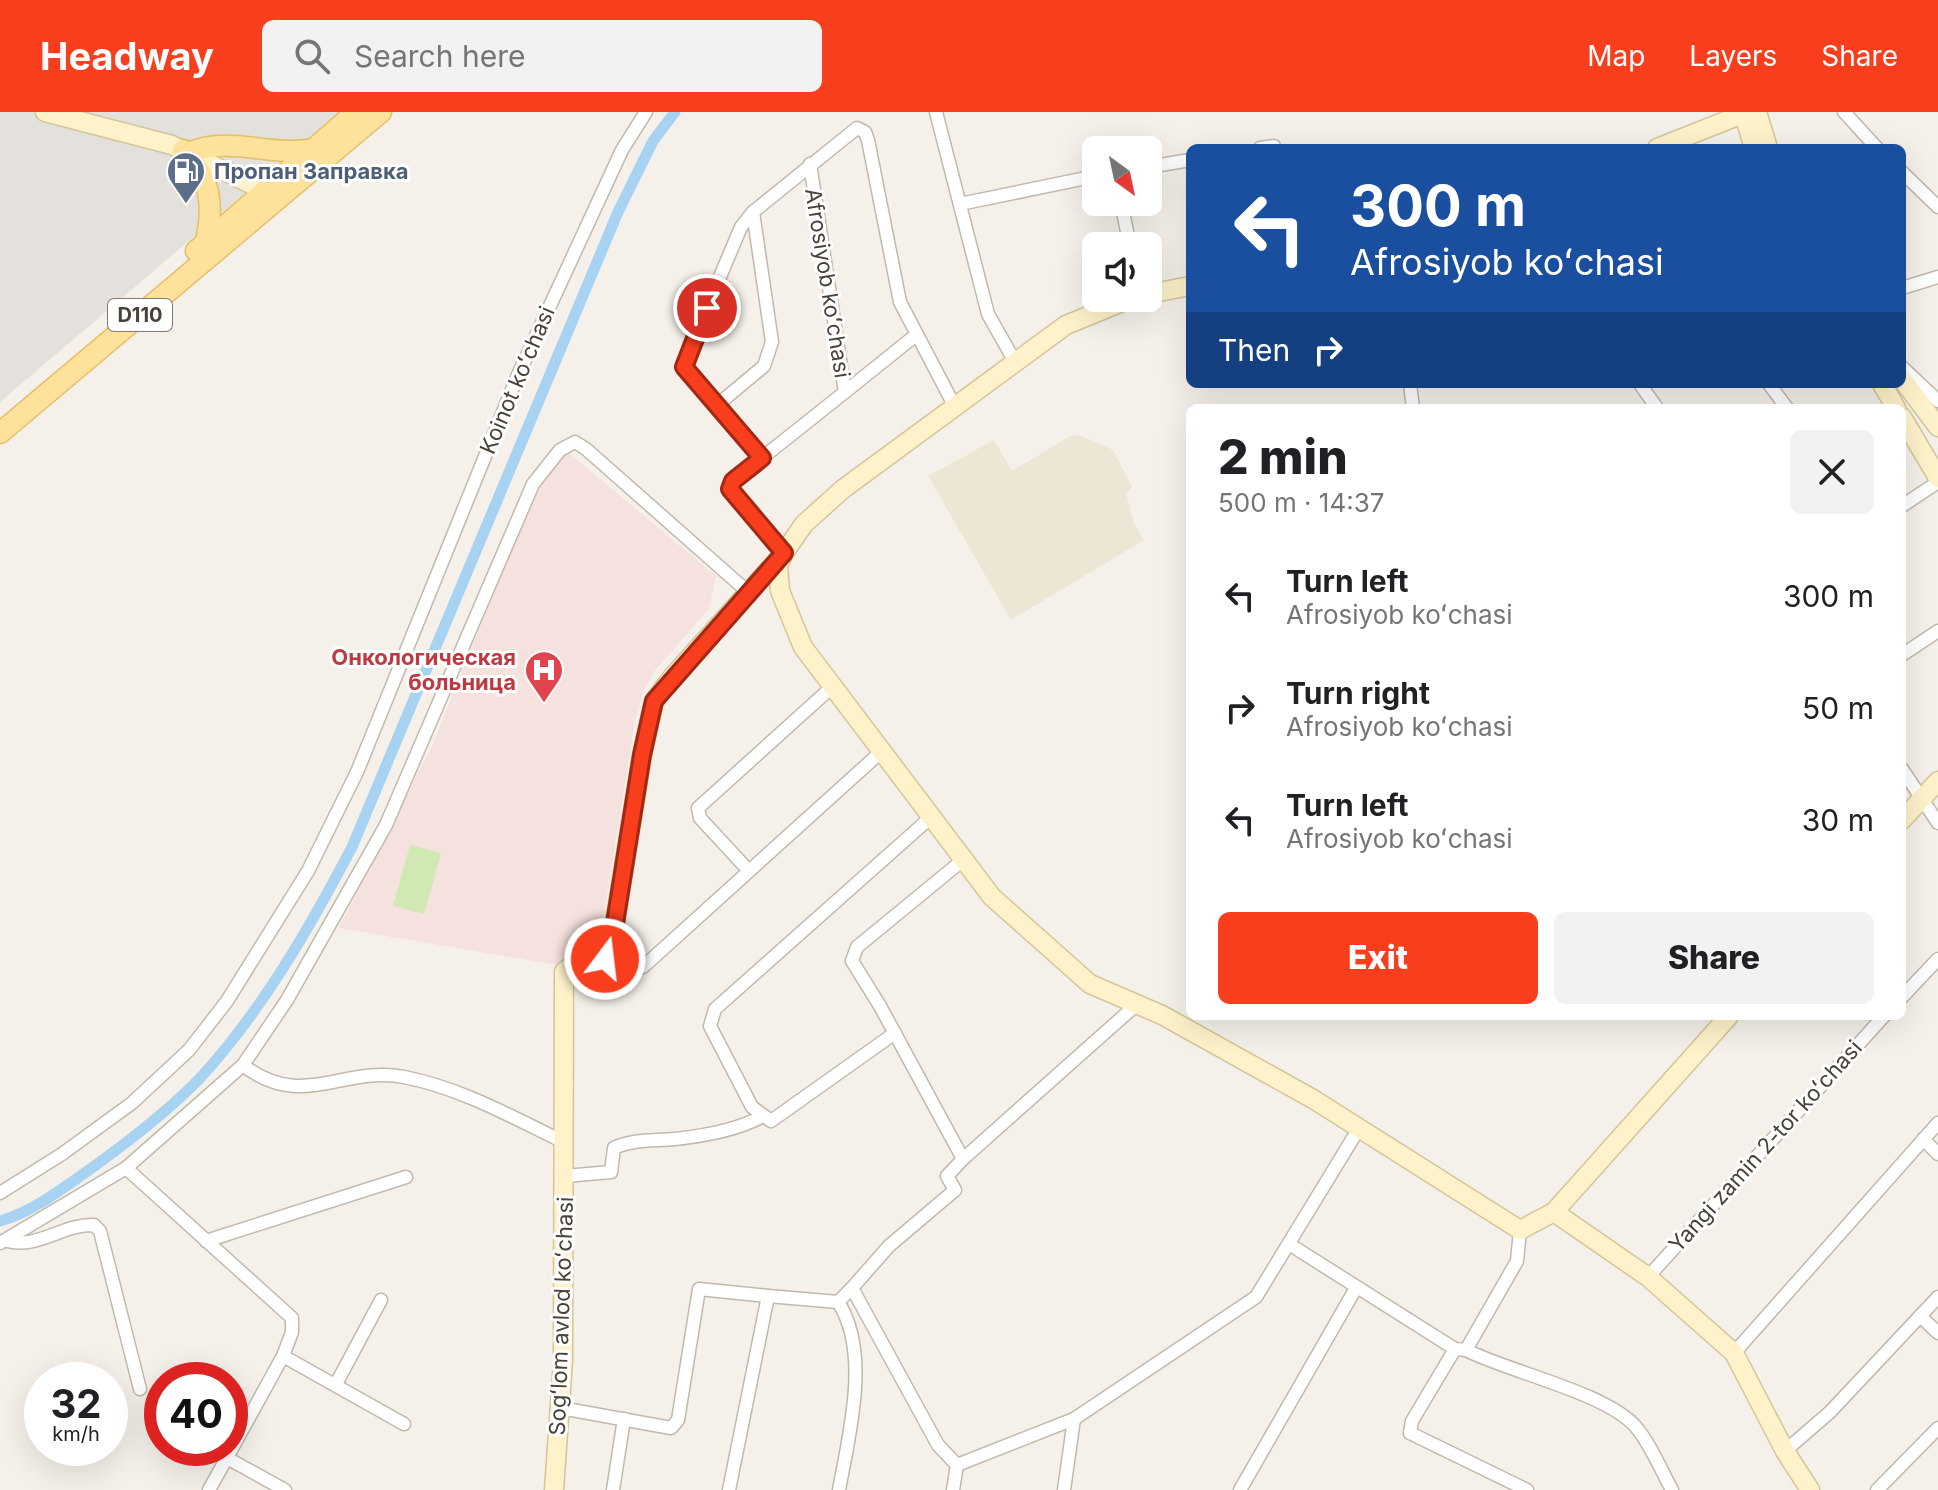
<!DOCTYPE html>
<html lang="en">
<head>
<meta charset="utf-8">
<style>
	body { margin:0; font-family:Inter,sans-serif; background:#f2f2f2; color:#202124; height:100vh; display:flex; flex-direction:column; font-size:30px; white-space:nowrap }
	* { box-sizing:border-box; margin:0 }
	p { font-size:26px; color:#757577 }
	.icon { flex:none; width:44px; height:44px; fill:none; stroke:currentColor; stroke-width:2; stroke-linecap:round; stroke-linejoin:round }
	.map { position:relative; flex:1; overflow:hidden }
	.sheet { position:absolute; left:1186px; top:292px; width:720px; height:616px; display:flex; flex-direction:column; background:#fff; border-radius:12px; box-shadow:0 8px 32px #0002 }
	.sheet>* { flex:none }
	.guide { position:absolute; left:1186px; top:32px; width:720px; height:244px; border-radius:12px; box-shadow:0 8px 32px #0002; background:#1a4fa0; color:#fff; overflow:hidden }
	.needle { width:52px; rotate:147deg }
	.tools { position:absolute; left:1082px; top:24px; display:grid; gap:16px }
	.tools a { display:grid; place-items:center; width:80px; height:80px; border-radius:12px; background:#fff; box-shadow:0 8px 32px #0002; font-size:40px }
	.speed { position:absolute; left:24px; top:1250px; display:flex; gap:16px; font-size:40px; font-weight:700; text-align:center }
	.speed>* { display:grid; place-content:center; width:104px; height:104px; border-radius:50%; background:#fff; box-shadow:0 8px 32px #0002; line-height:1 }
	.speed small { font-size:20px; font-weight:400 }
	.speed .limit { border:12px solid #d22; background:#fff; color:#111 }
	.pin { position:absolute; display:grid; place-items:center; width:68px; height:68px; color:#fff; margin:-34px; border:4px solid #fff; border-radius:50%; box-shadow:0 2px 8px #0007 }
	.me { position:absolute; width:88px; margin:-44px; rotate:15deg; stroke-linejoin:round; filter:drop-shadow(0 0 6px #0008) }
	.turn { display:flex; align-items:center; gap:28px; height:168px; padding:0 32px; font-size:36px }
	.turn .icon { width:104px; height:104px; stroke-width:2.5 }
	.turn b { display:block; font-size:56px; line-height:68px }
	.then { display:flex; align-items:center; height:76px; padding:0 32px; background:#0003; gap:16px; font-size:30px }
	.round { display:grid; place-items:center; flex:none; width:84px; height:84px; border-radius:12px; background:#f2f2f2 }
	.summary { display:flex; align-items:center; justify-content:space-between; height:136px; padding:0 32px }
	h1 { font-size:48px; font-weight:800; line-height:60px }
	.button { display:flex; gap:16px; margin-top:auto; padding:16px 32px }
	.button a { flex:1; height:92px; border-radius:12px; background:#f93e1d; color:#fff; font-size:32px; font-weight:800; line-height:92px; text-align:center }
	.button a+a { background:#f2f2f2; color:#202124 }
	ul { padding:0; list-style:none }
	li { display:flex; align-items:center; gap:24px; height:112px; padding:0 32px }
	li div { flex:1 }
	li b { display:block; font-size:30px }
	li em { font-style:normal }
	header { display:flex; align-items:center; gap:48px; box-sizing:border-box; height:112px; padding:0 40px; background:#f93e1d; color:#fff }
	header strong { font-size:38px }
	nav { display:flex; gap:44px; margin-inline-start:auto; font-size:28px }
	.search { width:560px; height:72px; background:#f2f2f2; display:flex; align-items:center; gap:20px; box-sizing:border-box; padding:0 28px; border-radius:12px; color:#757577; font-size:30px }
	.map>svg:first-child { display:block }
</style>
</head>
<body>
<header>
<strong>Headway</strong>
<div class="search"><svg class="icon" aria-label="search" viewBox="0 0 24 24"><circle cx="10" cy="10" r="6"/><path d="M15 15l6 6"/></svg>Search here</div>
<nav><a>Map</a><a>Layers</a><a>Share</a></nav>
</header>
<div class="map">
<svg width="1938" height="1378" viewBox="0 0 1938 1378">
	<rect width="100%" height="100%" fill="#f5f1ea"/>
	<!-- industrial -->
	<path fill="#e4e0db" d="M0,0H340L0,290Z"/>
	<!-- education -->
	<path fill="#eee6d4" d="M1079,323L1113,338L1132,375L1126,382L1134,411L1144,428L1011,508L928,364L994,328L1012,359L1070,324Z"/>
	<!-- medical -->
	<path fill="#f5e1de" d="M568,340L716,464L709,497L656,557L644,577L635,608L597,847L570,848L558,853L339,816L432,634L537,373Z"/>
	<!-- green -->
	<path fill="#d0e9b3" d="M410,733L441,741L424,802L393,794Z"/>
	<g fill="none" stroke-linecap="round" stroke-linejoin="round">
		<!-- canal -->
		<path stroke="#a7d2f1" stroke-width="11" d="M0,1109C32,1100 62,1077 89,1058C128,1030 169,999 202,964C263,897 310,815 352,735L618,100L653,29L675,0"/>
		<defs>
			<g id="street">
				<path d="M936,0L988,202L1015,250"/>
				<path d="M1844,0L1877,36"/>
				<path d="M1260,36L1274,34"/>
				<path d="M1148,55L1190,48"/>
				<path d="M1902,60L1938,95"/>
				<path d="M1121,90L1130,134"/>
				<path d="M960,92L1096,64"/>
				<path d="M1902,176L1938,165"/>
				<path d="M1902,255L1938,289"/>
				<path d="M1410,272L1413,296"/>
				<path d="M1640,272L1657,296"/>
				<path d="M1769,272L1787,296"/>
				<path d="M845,280L916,223"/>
				<path d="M716,294L688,261L684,250L741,115L753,100"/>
				<path d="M762,346L845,280L810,52"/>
				<path d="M1902,394L1938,370"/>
				<path d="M784,441L731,381V372L762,346L716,294L764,254L772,230L753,100L857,16L865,20L868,28L900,190L955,295"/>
				<path d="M1902,543L1938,519"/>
				<path d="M1902,657L1938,711"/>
				<path d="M963,748L857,835L852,849L880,894L963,1047"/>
				<path d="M749,759L700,706L698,696L832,575"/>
				<path d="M610,841L637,857L643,855L882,639"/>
				<path d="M1902,885L1938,847"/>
				<path d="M895,921L771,1009L752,995L710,914L715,897L930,706"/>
				<path d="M243,953C301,999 344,953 404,965C461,976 512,1005 564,1030"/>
				<path d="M1923,1027L1938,1042"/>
				<path d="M126,1056L292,1206V1220L283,1244L209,1378"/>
				<path d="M565,1064L611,1060L614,1036C633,1027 654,1029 675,1027C702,1024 737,1018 761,1005"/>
				<path d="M0,1081L62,1042L132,991L189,938L227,889L308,759L357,660L518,263L622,38L646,0"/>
				<path d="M7,1129C38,1137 63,1112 94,1113L100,1119L140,1277"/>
				<path d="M206,1129L406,1065"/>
				<path d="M0,1131L126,1056L243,953L287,888L386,713L533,372L560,338L575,330L586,337L748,480"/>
				<path d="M1289,1132L1455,1237L1466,1238C1509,1260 1604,1280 1635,1314C1650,1331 1661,1358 1672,1378"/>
				<path d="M1648,1165L1884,904"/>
				<path d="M838,1190C871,1240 849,1323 839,1378"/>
				<path d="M1920,1204L1938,1221"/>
				<path d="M1455,1237L1412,1309L1410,1321L1527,1378"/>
				<path d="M1466,1238L1517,1149L1520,1118"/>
				<path d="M1734,1241L1938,1011"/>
				<path d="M283,1244L404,1312"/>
				<path d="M336,1272L381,1188"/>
				<path d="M561,1296L671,1316L678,1308L699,1177L768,1184"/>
				<path d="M1785,1339L1830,1300L1938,1185"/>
				<path d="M227,1346L285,1378"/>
				<path d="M957,1353L938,1333L852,1176L889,1134L955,1078L947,1064L963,1047L1136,893"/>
				<path d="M957,1353L1074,1307L1256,1185L1358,1018"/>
				<path d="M613,1378L624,1307"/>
				<path d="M729,1378L768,1184L838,1190L852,1176"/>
				<path d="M953,1378L957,1353"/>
				<path d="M1064,1378L1074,1307"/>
				<path d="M1240,1378L1356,1176"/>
				<path d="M1877,1378L1938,1316"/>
			</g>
			<g id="secondary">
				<path d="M45,0L172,33L275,84"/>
				<path d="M1743,0L1754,36"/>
				<path d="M1757,0L1768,36"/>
				<path d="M1657,36L1748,0"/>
				<path d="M1148,182L1190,174"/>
				<path d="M1902,267L1938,315"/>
				<path d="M1882,272L1896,296"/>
				<path d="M1902,305L1938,366"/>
				<path d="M783,443L778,454L780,479L803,535L992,785L1090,872L1162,903L1313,987L1520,1118L1554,1100L1729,904"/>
				<path d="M1902,708L1938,669"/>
				<path d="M1554,1100L1648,1165L1734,1241L1785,1339L1810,1378"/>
				<path d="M554,1378L563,1249L564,860C577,845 597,857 610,841L642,643L654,589L673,564L784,441L804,412L843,377L1066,213L1132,186"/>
			</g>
			<g id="primary">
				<path d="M183,38C211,66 214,92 206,130"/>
				<path d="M191,40C232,24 270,45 313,37"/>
				<path d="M196,139L356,0"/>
				<path d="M0,321L381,0"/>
			</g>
		</defs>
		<!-- street casing -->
		<use href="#street" stroke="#c0b9ac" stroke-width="15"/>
		<!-- secondary casing -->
		<use href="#secondary" stroke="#d4c59a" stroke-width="21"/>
		<!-- primary casing -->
		<use href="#primary" stroke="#e4bf69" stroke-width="23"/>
		<!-- street -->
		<use href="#street" stroke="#fff" stroke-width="12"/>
		<!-- secondary -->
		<use href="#secondary" stroke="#fef2ca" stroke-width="18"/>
		<!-- primary -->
		<use href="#primary" stroke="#fee19a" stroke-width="20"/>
	</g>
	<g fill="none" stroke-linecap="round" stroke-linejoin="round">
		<defs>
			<path id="route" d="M605,847L611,836L642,643L654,589L784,441L730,377L733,369L762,346L684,255L707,196"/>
		</defs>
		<!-- route casing -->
		<use href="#route" stroke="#a22813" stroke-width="20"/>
		<!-- route -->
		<use href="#route" stroke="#f93e1d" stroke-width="14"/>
	</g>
	<!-- icons -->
	<defs>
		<symbol id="fuel-pin" viewBox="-11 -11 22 30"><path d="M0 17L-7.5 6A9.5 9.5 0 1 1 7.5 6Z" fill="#5c6f8a" stroke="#fff"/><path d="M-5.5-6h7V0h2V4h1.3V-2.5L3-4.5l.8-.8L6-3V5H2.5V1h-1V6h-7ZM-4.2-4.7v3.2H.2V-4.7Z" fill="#fff"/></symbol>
		<symbol id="hospital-pin" viewBox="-11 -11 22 30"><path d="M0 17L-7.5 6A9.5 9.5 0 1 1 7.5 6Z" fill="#e0444e" stroke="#fff"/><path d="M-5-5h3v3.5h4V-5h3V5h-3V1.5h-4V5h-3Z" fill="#fff"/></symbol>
	</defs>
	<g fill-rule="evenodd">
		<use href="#fuel-pin" x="164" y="37" width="44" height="60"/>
		<use href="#hospital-pin" x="522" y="536" width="44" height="60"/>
	</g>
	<g text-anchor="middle" stroke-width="6" stroke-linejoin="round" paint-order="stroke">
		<!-- shield labels -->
		<rect fill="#fff" stroke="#807b74" stroke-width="2" x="108" y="187" width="64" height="32" rx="6"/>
		<g font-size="20" font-weight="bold" fill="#494238">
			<text x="140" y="210">D110</text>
		</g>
		<!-- service labels -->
		<g font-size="22" font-weight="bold" fill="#4e5e75" stroke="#fff" text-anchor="start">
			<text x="214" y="67">Пропан Заправка</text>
		</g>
		<!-- street labels -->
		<g font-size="22" fill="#494238" stroke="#fff">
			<text transform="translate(828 171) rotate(81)" y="8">Afrosiyob koʻchasi</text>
			<text transform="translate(517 268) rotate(-67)" y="8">Koinot koʻchasi</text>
			<text transform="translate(1765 1034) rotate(-48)" y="8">Yangi zamin 2-tor koʻchasi</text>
			<text transform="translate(561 1204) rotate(-88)" y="8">Sogʻlom avlod koʻchasi</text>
		</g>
		<!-- health labels -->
		<g font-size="22" font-weight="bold" fill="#be3a42" stroke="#fff" text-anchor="end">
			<text x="516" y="553">Онкологическая<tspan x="516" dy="25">больница</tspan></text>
		</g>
	</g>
</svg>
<div class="tools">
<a><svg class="needle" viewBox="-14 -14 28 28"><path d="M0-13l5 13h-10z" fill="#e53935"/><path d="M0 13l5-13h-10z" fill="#757577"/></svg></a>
<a><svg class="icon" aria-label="sound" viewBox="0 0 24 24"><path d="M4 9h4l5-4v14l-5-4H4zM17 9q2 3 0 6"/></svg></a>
</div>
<div class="speed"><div>32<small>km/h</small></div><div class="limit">40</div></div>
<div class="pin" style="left:707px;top:196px;background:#d93025"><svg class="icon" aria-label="arrive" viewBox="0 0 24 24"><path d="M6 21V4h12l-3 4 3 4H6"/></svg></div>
<svg class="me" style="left:605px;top:847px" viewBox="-20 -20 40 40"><circle r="17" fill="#f93e1d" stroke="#fff" stroke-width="3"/><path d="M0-11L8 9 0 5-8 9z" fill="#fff"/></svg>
<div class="guide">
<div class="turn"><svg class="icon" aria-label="left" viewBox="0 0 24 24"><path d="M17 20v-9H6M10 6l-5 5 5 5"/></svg><div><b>300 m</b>Afrosiyob koʻchasi</div></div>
<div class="then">Then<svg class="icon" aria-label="right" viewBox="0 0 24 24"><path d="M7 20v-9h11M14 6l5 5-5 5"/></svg></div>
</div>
<section class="sheet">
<div class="summary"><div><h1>2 min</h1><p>500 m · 14:37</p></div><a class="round"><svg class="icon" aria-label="close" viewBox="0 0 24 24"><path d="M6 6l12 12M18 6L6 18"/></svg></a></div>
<ul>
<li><svg class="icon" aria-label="left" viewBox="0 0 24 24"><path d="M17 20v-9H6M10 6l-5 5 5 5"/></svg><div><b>Turn left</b><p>Afrosiyob koʻchasi</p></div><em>300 m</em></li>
<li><svg class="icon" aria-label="right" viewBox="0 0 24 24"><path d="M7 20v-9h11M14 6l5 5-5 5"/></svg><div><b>Turn right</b><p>Afrosiyob koʻchasi</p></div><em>50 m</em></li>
<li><svg class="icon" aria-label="left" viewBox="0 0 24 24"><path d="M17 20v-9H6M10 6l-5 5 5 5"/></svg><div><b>Turn left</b><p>Afrosiyob koʻchasi</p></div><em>30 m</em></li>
</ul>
<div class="button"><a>Exit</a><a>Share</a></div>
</section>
</div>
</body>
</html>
